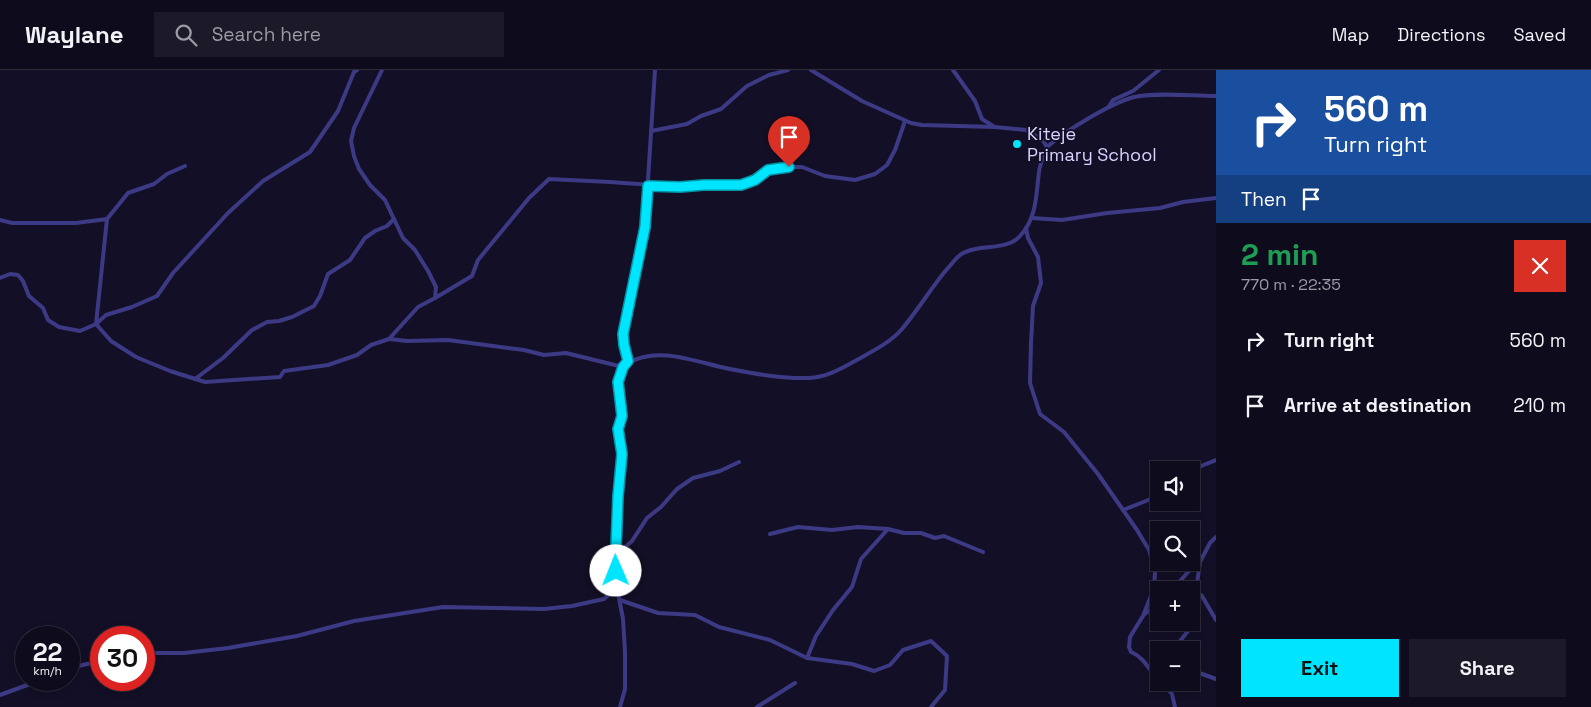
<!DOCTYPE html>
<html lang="en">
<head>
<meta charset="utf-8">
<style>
	body { margin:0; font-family:"Space Grotesk",sans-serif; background:#1c1929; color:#f1f3f6; height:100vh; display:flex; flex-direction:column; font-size:19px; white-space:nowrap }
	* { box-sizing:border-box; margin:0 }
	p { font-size:16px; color:#9b9ba3 }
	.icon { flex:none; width:28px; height:28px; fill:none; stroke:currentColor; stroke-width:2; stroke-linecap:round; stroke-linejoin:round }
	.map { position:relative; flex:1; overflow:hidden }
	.panel { display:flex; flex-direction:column; background:#0e0b1c; width:375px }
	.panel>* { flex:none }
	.banner { background:#1a4fa0; color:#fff; overflow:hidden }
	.fabs { position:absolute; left:1150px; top:391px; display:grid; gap:10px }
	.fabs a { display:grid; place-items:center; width:50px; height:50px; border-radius:0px; background:#0e0b1c; box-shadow:0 2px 8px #0003,0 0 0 1px #2e2b3b; font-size:25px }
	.speed { position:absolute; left:15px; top:556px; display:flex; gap:10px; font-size:25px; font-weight:700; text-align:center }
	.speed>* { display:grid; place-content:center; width:65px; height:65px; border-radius:50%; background:#0e0b1c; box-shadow:0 2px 8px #0003,0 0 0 1px #2e2b3b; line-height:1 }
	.speed small { font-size:12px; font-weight:400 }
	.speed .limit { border:8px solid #d22; background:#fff; color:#111 }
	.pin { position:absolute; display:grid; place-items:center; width:42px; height:42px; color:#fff; margin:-51px -21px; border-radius:50% 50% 50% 0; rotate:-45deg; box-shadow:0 0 5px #0007 }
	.pin .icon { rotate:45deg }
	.me { position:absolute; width:55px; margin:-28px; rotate:359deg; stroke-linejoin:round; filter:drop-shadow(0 0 4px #0008) }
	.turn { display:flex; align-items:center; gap:18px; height:105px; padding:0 25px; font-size:22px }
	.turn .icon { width:65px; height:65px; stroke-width:2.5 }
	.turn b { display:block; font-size:35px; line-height:42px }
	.then { display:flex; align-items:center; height:48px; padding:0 25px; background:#0003; gap:10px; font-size:19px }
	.round { display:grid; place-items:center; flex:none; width:52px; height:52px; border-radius:0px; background:#1c1929 }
	.summary { display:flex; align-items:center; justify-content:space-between; height:85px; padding:0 25px }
	h1 { font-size:30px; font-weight:600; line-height:38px; color:#1e9e55 }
	.cta { display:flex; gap:10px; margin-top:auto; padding:10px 25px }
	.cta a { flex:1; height:58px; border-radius:0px; background:#00e5ff; color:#111; font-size:20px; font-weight:600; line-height:58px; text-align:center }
	.cta a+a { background:#1c1929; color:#f1f3f6 }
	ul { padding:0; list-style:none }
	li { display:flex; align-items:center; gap:15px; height:65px; padding:0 25px }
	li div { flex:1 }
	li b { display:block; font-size:19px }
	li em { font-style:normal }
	header { display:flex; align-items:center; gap:30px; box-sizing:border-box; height:70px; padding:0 25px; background:#0e0b1c; border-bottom:1px solid #2e2b3b }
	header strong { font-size:24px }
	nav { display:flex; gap:28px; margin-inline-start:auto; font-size:18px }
	.search { width:350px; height:45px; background:#1c1929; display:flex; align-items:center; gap:12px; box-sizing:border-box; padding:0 18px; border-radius:0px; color:#9b9ba3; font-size:19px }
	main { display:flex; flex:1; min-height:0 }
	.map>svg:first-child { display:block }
</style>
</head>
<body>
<header>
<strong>Waylane</strong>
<div class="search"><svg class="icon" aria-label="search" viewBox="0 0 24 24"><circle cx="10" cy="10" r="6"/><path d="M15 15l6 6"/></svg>Search here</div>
<nav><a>Map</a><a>Directions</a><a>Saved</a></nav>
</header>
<main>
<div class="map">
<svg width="1216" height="637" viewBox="0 0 1216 637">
	<rect width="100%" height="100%" fill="#130f26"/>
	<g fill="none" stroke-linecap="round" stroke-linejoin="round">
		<!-- street -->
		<g stroke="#3d3a85" stroke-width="4">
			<path d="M382,0L354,58L351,71L354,86L359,99L370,115L385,130L403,168L415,180L428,201L436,217L435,228L472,206L478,190L529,128L549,109L610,112L680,117L704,115H741L755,110L768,100L789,97H802L825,106L855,110L875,104L887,95L895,80L905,51"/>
			<path d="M811,0L862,31L911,53L922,55L995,57L1026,60L1033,64L1044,72L1047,77C1065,61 1111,33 1134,27C1157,22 1192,26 1216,26"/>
			<path d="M953,0L975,31L982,49L993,56"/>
			<path d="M1109,36L1113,30L1133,21L1159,0"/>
			<path d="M651,61L687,54L701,46L721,39L747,16L769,5L788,0"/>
			<path d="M1032,148L1062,150L1107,143L1160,138L1183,132L1216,128"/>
			<path d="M107,149L128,123L154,114L167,104L185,96"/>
			<path d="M0,150L12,153H76L107,149L96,254L106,245L132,237L157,226L173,203L228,143L263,111L310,82L338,41L354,2L357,0"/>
			<path d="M1026,158L1028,168L1038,187L1041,213L1033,236L1031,273L1030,313L1040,344L1064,362L1098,404L1137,460L1149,480L1155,502L1154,518L1143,546L1130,567L1129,577L1131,582C1144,587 1149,600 1159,611"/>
			<path d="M0,208L10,204L18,205L23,211L29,226L43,238L48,250L59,257L80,261L96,254L111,271L136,287L170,301L205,312L280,307L284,301L328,295L357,285L371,275L389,269"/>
			<path d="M435,228L418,237L389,269L407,271L448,270L524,280L544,285L566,283L623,297"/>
			<path d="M628,293C659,275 698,293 730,299C756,304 783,309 809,308C827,307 840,299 855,291C871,282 890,273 902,259C918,240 931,218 947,199C951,195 955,189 960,185C977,173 1006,182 1020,166C1037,148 1036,125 1039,102C1040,93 1044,85 1047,77"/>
			<path d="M195,309L223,288L252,260L267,252L279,251L292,247L314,236L320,226L328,204L350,190L365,168L375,161L387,156L394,149"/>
			<path d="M1191,403L1201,396L1216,390"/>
			<path d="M1123,440L1151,429L1159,424"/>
			<path d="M888,459L904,463H921L935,468L944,466L983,482"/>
			<path d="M770,464L798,457L832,460L858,457L888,459L861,489L852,517L833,540L816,566L807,588"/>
			<path d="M616,485L632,471L647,448L661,437L677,419L693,408L720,401L739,392"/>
			<path d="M1172,520L1189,501L1201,490L1210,473L1216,467"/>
			<path d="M1195,521L1202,526L1216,550"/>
			<path d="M620,530L658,543L695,545L719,557L770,570L807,588L852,594L874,601L890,595L903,580L931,571L947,586L945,620L931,637"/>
			<path d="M1145,544L1159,532"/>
			<path d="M1191,546C1195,528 1198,510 1200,492"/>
			<path d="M1173,580L1188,561L1190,552"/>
			<path d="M144,585L153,583H184L228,578L297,566L354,551L443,537L544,539L572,536L604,529L617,518"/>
			<path d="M69,600L78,596L101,591"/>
			<path d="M1191,600L1216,609"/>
			<path d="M1161,612L1172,624L1175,637"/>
			<path d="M0,625L41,610"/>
			<path d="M620,637L625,619V582L623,549L617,518L616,478L622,384L618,359L622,346L618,312L623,297L628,291L624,275L623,264L645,157L655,0"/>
			<path d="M757,637L795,613"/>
		</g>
	</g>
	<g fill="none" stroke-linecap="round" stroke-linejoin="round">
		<defs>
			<path id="route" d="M616,501V478L618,426L622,384L618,359L622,346L618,312L623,297L628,291L624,275L623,264L645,157L648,116L680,117L704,115H741L755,110L768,100L789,97"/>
		</defs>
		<!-- route casing -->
		<use href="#route" stroke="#0095a6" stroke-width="12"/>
		<!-- route -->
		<use href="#route" stroke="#00e5ff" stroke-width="9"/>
	</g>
	<!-- markers -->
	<circle fill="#00e5ff" stroke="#130f26" stroke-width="2" cx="1017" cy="74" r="5"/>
	<g text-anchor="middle" stroke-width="4" stroke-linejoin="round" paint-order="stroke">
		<!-- poi labels -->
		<g font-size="18" fill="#d9d4ff" stroke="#130f26" text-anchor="start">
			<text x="1027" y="70">Kiteje<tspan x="1027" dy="21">Primary School</tspan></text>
		</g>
	</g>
</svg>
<div class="fabs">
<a><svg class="icon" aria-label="sound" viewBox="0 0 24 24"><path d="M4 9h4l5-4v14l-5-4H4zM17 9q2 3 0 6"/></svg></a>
<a><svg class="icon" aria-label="search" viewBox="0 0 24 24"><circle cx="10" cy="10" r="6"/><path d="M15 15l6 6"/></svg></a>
<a>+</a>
<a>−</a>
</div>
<div class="speed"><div>22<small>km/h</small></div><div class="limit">30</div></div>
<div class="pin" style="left:789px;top:97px;background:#d93025"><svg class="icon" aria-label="arrive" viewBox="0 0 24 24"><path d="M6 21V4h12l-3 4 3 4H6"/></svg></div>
<svg class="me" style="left:616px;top:501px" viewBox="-20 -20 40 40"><circle r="19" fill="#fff"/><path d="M0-13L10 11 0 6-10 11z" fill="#00e5ff"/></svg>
</div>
<section class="panel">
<div class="banner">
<div class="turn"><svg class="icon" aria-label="right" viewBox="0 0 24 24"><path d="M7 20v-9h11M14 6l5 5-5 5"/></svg><div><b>560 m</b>Turn right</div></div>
<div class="then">Then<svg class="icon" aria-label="arrive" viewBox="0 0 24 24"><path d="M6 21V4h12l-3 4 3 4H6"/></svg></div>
</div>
<div class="summary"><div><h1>2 min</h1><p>770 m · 22:35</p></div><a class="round" style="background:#d93025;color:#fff"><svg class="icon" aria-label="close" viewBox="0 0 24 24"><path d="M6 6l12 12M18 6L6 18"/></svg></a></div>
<ul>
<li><svg class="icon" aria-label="right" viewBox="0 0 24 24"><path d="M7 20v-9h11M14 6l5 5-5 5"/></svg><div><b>Turn right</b></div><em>560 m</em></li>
<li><svg class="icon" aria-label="arrive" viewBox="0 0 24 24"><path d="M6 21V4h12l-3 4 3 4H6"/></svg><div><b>Arrive at destination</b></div><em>210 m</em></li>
</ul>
<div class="cta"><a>Exit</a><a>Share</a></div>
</section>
</main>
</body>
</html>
